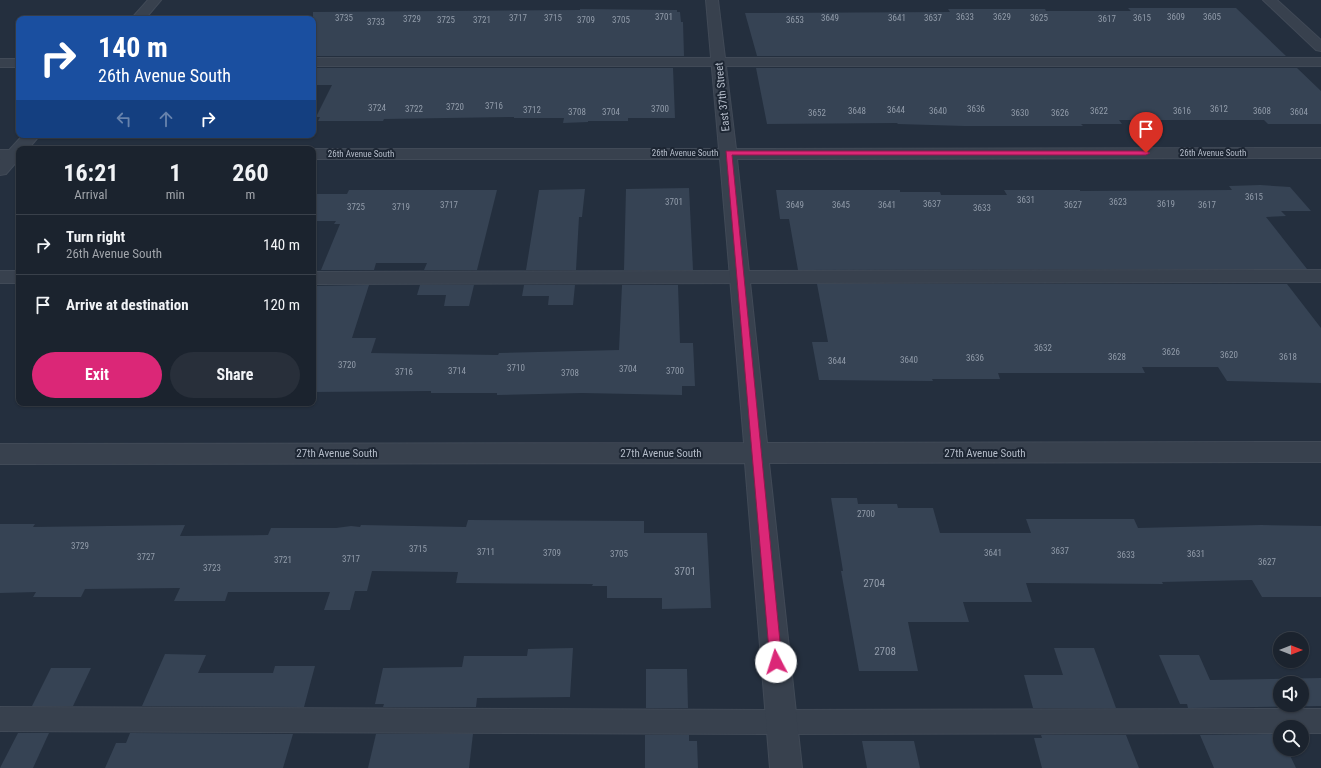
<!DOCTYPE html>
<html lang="en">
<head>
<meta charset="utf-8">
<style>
	body { margin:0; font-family:"Roboto Condensed",sans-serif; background:#282f3a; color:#f1f3f6; height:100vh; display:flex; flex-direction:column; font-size:15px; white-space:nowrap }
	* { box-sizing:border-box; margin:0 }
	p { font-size:13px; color:#a0a4aa }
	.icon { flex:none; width:22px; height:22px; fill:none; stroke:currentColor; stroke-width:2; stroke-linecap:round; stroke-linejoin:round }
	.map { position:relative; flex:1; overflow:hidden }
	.panel { position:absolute; left:16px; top:146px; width:300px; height:260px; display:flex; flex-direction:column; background:#1b232e; border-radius:8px; box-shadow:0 1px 3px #0004,0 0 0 1px #39404a }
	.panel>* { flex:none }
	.banner { position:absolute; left:16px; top:16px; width:300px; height:122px; border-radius:8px; box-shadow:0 1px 3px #0004,0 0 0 1px #39404a; background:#1a4fa0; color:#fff; overflow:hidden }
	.needle { width:26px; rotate:90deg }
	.tools { position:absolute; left:1273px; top:632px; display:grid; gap:8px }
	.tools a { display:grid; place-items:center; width:36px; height:36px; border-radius:50%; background:#1b232e; box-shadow:0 1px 3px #0004,0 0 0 1px #39404a; font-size:20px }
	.pin { position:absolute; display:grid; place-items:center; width:34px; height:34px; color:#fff; margin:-41px -17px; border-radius:50% 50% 50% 0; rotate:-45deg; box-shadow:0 0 4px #0007 }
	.pin .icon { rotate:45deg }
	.me { position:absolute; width:44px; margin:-22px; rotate:355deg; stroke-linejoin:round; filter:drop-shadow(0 0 3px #0008) }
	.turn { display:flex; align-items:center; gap:14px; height:84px; padding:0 16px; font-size:18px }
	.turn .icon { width:52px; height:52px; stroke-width:2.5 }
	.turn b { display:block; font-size:28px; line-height:34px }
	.lanes { display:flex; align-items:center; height:38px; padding:0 16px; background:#0003; justify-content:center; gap:20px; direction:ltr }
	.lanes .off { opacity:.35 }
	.eta { display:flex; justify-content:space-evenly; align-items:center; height:68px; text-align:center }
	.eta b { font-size:24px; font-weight:700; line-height:28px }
	.action { display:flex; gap:8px; margin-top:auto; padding:8px 16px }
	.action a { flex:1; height:46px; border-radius:24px; background:#db2777; color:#fff; font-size:16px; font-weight:700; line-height:46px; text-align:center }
	.action a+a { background:#282f3a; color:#f1f3f6 }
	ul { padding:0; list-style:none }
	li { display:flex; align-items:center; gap:12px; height:60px; padding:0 16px; border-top:1px solid #39404a }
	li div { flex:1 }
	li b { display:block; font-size:15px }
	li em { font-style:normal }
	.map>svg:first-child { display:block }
</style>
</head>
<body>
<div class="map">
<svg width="1321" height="768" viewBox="0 0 1321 768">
	<rect width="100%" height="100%" fill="#242f3e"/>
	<!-- building -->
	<g fill="#364354" fill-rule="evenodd">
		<path d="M1128,8H1236L1286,56H757L745,13L950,12L948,9H1045L1046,11H1131Z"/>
		<path d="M580,9L677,10V12H680L681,22H683L684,56H313V12L580,10Z"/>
		<path d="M313,68H673L675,118H628V121H588V122L563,123L564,118H514V117L384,119L383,121H318L320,117H316L332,85H313Z"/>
		<path d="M756,68H1297L1321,91V124H1268L1264,120H1119L1122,124H1081L1083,126H964L898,124L897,123L767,124Z"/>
		<path d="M1260,185L1290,187L1311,211H1281L1286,216L1266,217L1307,269L798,270L789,219H780L776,190H900V192H940L941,195H1007L1004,190H1080V191L1232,190L1229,186Z"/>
		<path d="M689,188L693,270H624L626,189Z"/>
		<path d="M585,189L582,217H579L576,270H526L539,190Z"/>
		<path d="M349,190H497L477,270H424L427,263H376L374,270H321L340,224H334L336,221H313V194H347Z"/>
		<path d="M817,284H1287L1321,328V383L1227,381L1218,367H1142L1145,373H998L1000,379H932L933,381L819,380L812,342H828Z"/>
		<path d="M369,285L352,338H376L371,353L498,355L499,353L619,350L622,285H678L680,343H693L695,386H682V395L582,393L497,395V393H431V391L313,392V290L315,286Z"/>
		<path d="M420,285H474L469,306H444L446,295H417Z"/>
		<path d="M524,285H575L573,305H548L549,296H522Z"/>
		<path d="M831,498H857L858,504H897L898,508H933L940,533H1031L1026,519H1134L1138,528L1261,525L1321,526V597H1262L1252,580L1162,582L1163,584L1026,583L1032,602H963L969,622H908L918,671H859L841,571H843Z"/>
		<path d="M468,520L644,521V533H707L711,608L662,609V598H607V586H592L593,584L456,583L458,572L372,571L367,591H355L350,610H324L330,592H228L225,601H174L180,588L85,589L81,597H33L36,592L0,593V524H35L33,527L185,525L180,536L268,535L271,528H336L351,526L360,527L361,525L466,527Z"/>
		<path d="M573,648L570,697L477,698L476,707H383L384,704H375L383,668L462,667L464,656H527L528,649Z"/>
		<path d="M1054,648H1094L1116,708H1033L1024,675H1063Z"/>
		<path d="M165,654L206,655L198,673H273L275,666H315L304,707L142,706Z"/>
		<path d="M1159,655H1199L1210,680L1321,678V706L1188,708L1187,704H1180ZM1280,683H1302V705H1280Z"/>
		<path d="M51,668H91L73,706H32Z"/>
		<path d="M646,669H687L688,708H646Z"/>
		<path d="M18,733H49L33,768H0Z"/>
		<path d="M130,733L293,734L283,768H105L116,743H126Z"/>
		<path d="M376,734H473L469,768H368Z"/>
		<path d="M1280,734V749H1287L1296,768H1214L1200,735Z"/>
		<path d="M645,735H689V741H697L698,768H645Z"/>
		<path d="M1041,735H1126L1139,768H1042L1034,738H1042Z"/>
		<path d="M862,741H914L920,768H867Z"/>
	</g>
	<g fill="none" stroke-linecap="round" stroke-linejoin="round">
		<defs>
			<g id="service">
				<rect x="313" y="58" width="1008" height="8"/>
				<rect x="0" y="59" width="19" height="8"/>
				<path d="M1321,270V282L313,284V272Z"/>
				<rect x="0" y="271" width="19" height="12"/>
				<path d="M0,707L781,710L1321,709V733H1302V727H1280V733L781,734L0,731Z"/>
			</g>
			<g id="minor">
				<path d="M706,0H718L736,149L1321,148V158L737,159L767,443L1321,442V462L769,463L802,768H770L745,463L0,464V444L744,443L720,159H313V149H719Z"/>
				<path d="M1263,0H1277L1321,40V51L1316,50Z"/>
				<rect x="0" y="150" width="19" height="10"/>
			</g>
			<g id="tertiary">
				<path d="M148,0H161L145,19H131Z"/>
				<path d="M23,135H40L28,149H19V159L6,174L0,175V160Z"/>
			</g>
		</defs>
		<!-- service casing -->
		<use href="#service" stroke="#414a57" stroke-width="2"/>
		<!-- minor casing -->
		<use href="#minor" stroke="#414a57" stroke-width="2"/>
		<!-- tertiary casing -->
		<use href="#tertiary" stroke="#414a57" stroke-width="2"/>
		<!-- service -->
		<use href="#service" fill="#38414e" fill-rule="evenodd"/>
		<!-- minor -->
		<use href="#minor" fill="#38414e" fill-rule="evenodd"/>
		<!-- tertiary -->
		<use href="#tertiary" fill="#38414e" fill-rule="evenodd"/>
	</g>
	<!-- route -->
	<path fill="#db2777" stroke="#8e194d" d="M726,151H1146L1150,153L1146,155H732L782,662L780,666L776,668L771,666L770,662Z"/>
	<g text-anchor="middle" stroke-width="4" stroke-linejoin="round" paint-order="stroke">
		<!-- number labels -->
		<g font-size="9" fill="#929caa">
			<text x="664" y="20">3701</text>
			<text x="965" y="20">3633</text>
			<text x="1002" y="20">3629</text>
			<text x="1176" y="20">3609</text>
			<text x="1212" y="20">3605</text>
			<text x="344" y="21">3735</text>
			<text x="518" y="21">3717</text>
			<text x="553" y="21">3715</text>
			<text x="830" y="21">3649</text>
			<text x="897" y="21">3641</text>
			<text x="933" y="21">3637</text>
			<text x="1039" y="21">3625</text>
			<text x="1142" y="21">3615</text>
			<text x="412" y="22">3729</text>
			<text x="1107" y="22">3617</text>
			<text x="446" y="23">3725</text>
			<text x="482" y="23">3721</text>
			<text x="586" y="23">3709</text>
			<text x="621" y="23">3705</text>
			<text x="795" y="23">3653</text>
			<text x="376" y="25">3733</text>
			<text x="494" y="109">3716</text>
			<text x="455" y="110">3720</text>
			<text x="377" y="111">3724</text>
			<text x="414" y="112">3722</text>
			<text x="660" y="112">3700</text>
			<text x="976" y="112">3636</text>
			<text x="1219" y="112">3612</text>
			<text x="532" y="113">3712</text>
			<text x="896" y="113">3644</text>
			<text x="857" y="114">3648</text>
			<text x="938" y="114">3640</text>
			<text x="1099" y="114">3622</text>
			<text x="1182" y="114">3616</text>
			<text x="1262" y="114">3608</text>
			<text x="577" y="115">3708</text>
			<text x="611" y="115">3704</text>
			<text x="1299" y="115">3604</text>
			<text x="817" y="116">3652</text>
			<text x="1020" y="116">3630</text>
			<text x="1060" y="116">3626</text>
			<text x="1254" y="200">3615</text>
			<text x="1026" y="203">3631</text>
			<text x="674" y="205">3701</text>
			<text x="1118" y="205">3623</text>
			<text x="932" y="207">3637</text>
			<text x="1166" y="207">3619</text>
			<text x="449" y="208">3717</text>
			<text x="795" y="208">3649</text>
			<text x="841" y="208">3645</text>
			<text x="887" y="208">3641</text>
			<text x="1073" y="208">3627</text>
			<text x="1207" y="208">3617</text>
			<text x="356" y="210">3725</text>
			<text x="401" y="210">3719</text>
			<text x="982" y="211">3633</text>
			<text x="1043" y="351">3632</text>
			<text x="1171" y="355">3626</text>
			<text x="1229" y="358">3620</text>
			<text x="1117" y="360">3628</text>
			<text x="1288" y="360">3618</text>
			<text x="975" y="361">3636</text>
			<text x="909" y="363">3640</text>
			<text x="837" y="364">3644</text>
			<text x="347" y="368">3720</text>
			<text x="516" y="371">3710</text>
			<text x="628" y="372">3704</text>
			<text x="457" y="374">3714</text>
			<text x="675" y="374">3700</text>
			<text x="404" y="375">3716</text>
			<text x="570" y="376">3708</text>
			<text x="866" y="517">2700</text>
			<text x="80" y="549">3729</text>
			<text x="418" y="552">3715</text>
			<text x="1060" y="554">3637</text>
			<text x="486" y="555">3711</text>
			<text x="552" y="556">3709</text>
			<text x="993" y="556">3641</text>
			<text x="619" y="557">3705</text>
			<text x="1196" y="557">3631</text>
			<text x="1126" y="558">3633</text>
			<text x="146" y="560">3727</text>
			<text x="351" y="562">3717</text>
			<text x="283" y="563">3721</text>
			<text x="1267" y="565">3627</text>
			<text x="212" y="571">3723</text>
		</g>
		<!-- far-street labels -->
		<g font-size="9" fill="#b4bcc9" stroke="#1d2633">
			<text x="685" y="156">26th Avenue South</text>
			<text x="1213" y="156">26th Avenue South</text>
			<text x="361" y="157">26th Avenue South</text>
		</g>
		<!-- street labels -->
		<g font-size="11" fill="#b4bcc9" stroke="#1d2633">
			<text transform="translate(722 97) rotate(-96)" y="4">East 37th Street</text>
			<text x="337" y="457">27th Avenue South</text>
			<text x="661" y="457">27th Avenue South</text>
			<text x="985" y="457">27th Avenue South</text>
		</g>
		<!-- near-number labels -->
		<g font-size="11" fill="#929caa">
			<text x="685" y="575">3701</text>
			<text x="874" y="587">2704</text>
			<text x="885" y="655">2708</text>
		</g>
	</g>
</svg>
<div class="tools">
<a><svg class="needle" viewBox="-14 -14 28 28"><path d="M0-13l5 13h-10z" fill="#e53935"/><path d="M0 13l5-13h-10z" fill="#a0a4aa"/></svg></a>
<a><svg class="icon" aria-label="sound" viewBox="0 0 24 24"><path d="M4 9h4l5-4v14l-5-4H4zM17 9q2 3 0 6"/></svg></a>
<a><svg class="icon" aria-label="search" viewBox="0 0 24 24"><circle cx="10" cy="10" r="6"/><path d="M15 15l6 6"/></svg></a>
</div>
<div class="pin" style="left:1146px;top:153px;background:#d93025"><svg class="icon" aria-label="arrive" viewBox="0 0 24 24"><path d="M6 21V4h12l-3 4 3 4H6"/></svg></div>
<svg class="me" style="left:776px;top:662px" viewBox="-20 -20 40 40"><circle r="19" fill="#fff"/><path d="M0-13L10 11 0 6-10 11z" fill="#db2777"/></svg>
<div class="banner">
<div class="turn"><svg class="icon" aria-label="right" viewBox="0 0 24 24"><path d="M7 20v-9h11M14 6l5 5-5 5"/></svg><div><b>140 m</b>26th Avenue South</div></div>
<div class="lanes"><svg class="icon off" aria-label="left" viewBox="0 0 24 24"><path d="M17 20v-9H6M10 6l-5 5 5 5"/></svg><svg class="icon off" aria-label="ahead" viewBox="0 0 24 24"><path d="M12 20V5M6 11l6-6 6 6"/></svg><svg class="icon" aria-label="right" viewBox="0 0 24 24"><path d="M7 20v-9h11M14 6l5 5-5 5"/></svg></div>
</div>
<section class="panel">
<div class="eta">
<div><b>16:21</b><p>Arrival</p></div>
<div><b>1</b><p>min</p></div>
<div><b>260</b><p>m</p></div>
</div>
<ul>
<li><svg class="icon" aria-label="right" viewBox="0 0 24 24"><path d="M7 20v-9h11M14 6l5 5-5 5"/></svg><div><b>Turn right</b><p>26th Avenue South</p></div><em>140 m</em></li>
<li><svg class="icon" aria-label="arrive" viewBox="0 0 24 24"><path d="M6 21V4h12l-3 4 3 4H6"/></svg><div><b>Arrive at destination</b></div><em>120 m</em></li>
</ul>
<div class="action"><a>Exit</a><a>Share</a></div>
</section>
</div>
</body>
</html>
